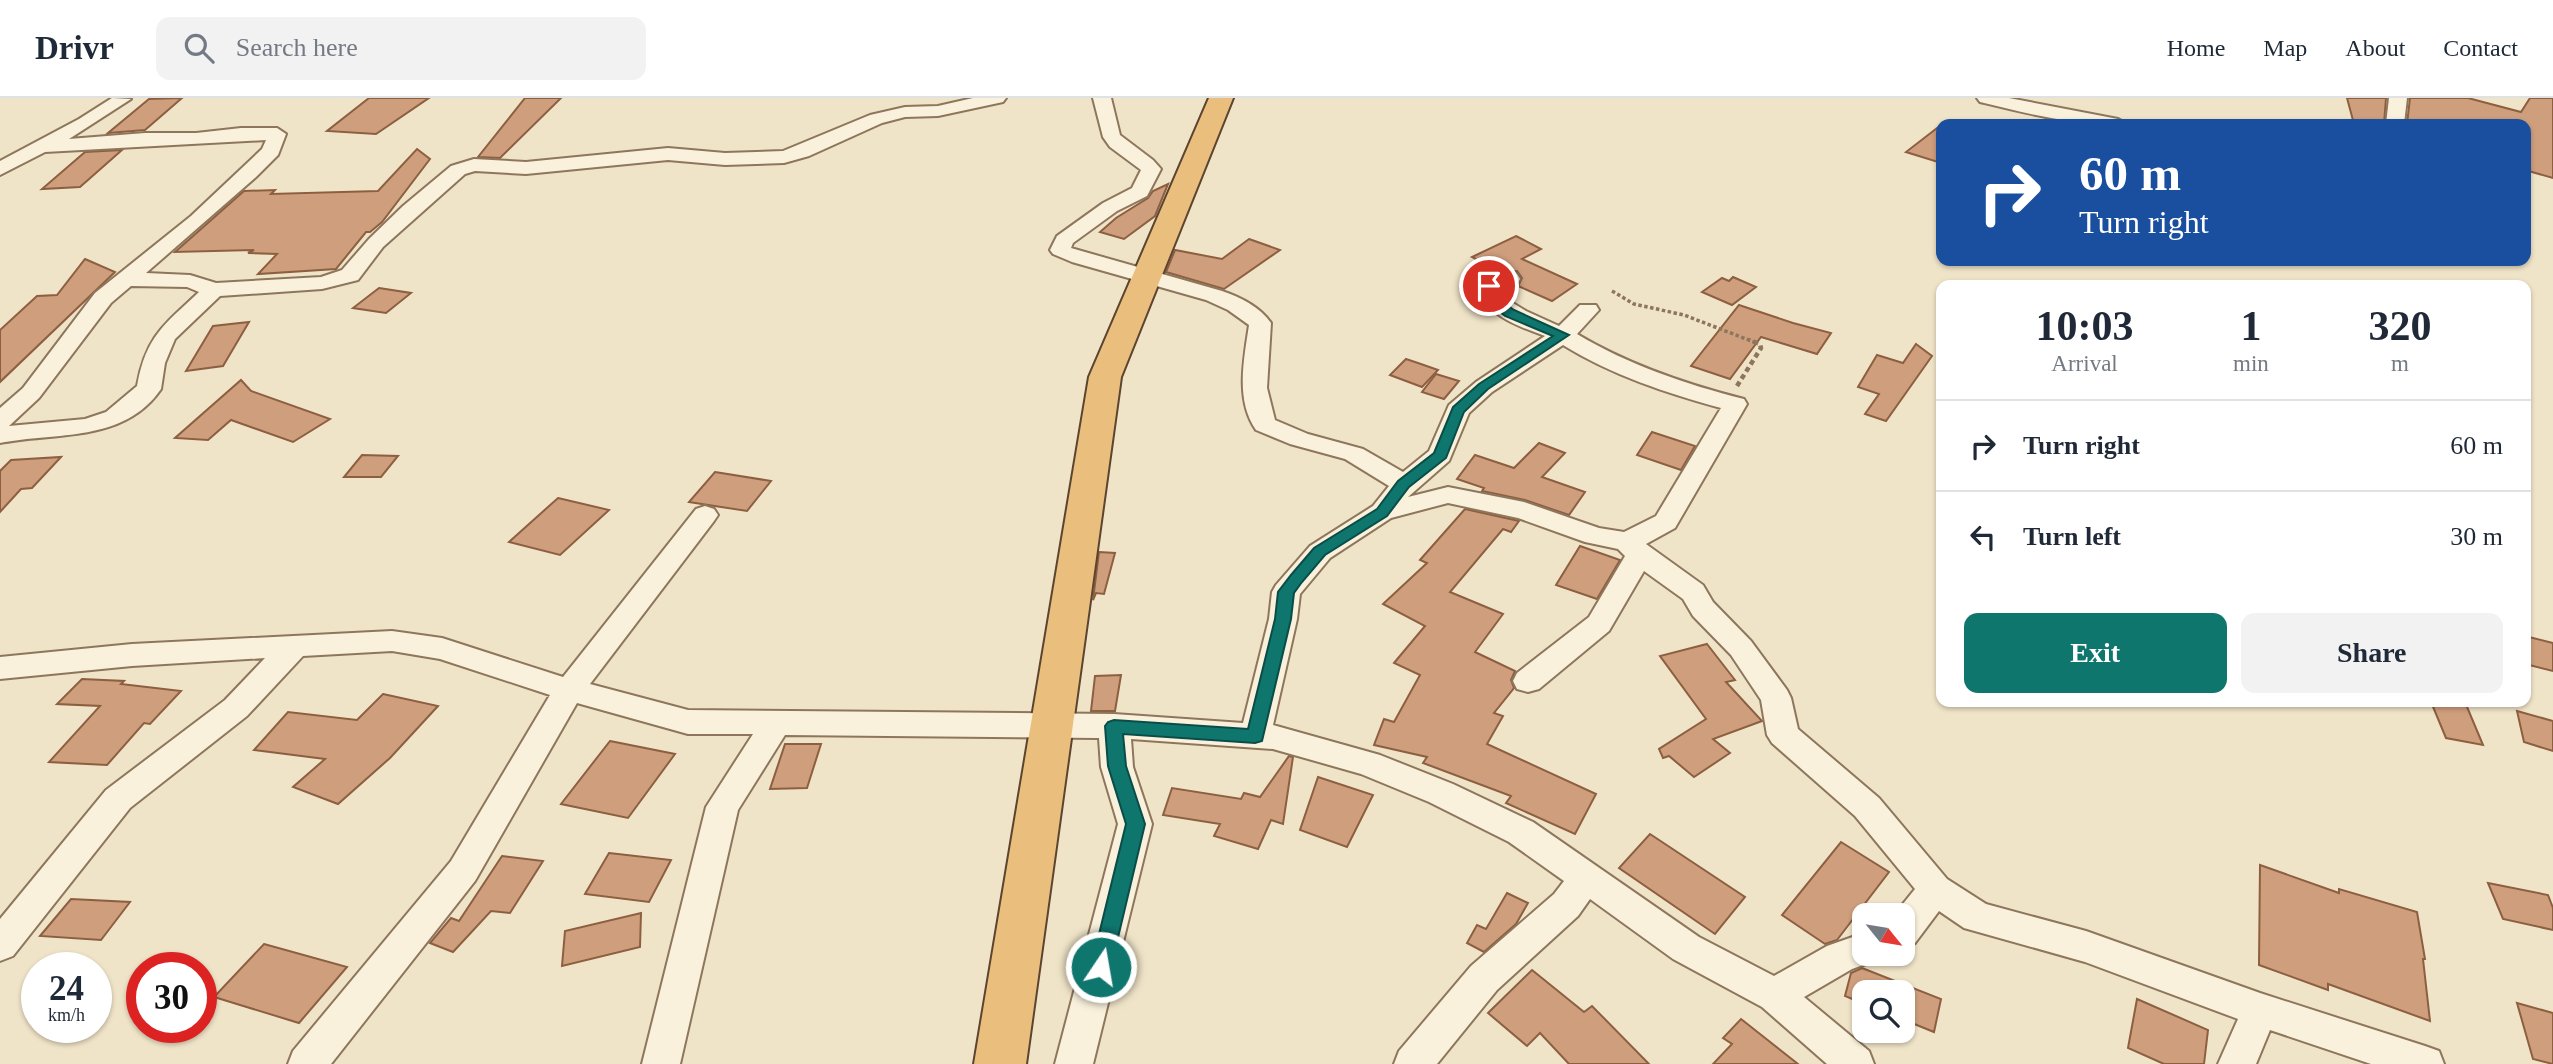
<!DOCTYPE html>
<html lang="en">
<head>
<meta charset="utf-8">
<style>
	body { margin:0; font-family:Georgia,serif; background:#f2f2f3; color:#1f2937; height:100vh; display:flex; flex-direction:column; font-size:26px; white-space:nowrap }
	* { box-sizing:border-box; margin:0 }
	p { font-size:23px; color:#747a83 }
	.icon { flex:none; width:38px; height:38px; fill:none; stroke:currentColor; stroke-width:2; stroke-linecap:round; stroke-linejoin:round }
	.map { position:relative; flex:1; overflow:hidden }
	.details { position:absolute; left:1936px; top:182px; width:595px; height:427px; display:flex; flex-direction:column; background:#fff; border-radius:14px; box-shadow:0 2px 5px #0004 }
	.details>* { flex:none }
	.top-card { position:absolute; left:1936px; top:21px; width:595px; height:147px; border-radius:14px; box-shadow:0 2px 5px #0004; background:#1a4fa0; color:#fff; overflow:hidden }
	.needle { width:46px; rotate:120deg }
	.tools { position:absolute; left:1852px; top:805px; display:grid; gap:14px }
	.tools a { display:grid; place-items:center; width:63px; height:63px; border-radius:14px; background:#fff; box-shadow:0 2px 5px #0004; font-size:35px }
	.speed { position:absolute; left:21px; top:854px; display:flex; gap:14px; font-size:35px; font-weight:700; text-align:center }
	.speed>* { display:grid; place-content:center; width:91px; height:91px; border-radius:50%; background:#fff; box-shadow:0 2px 5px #0004; line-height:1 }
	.speed small { font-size:18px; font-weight:400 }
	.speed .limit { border:10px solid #d22; background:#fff; color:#111 }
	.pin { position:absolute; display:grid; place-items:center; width:60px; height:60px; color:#fff; margin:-30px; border:4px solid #fff; border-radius:50%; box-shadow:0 2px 7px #0007 }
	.me { position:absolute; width:77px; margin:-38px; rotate:12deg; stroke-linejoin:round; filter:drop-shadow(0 0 5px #0008) }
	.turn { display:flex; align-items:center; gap:24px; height:147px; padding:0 28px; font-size:32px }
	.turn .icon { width:91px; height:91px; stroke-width:2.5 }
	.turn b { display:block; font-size:49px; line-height:60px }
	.eta { display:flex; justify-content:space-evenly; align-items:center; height:119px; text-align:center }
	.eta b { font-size:42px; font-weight:700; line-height:49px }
	.cta { display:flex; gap:14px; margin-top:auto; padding:14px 28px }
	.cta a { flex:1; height:80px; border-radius:14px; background:#0f766e; color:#fff; font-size:28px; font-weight:700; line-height:80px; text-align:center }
	.cta a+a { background:#f2f2f3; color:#1f2937 }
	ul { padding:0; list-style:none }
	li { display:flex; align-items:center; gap:21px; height:91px; padding:0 28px; border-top:2px solid #e0e1e3 }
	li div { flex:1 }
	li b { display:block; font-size:26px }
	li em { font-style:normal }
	header { display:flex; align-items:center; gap:42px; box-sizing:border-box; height:98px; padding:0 35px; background:#fff; border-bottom:2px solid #e0e1e3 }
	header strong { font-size:33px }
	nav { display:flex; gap:38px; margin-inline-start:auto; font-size:24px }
	.search { width:490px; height:63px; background:#f2f2f3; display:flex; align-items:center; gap:18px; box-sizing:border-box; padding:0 24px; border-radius:14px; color:#747a83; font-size:26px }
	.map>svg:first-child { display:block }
</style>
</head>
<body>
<header>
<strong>Drivr</strong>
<div class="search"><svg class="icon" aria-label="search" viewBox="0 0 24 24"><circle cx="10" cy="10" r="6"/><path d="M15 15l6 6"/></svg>Search here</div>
<nav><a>Home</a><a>Map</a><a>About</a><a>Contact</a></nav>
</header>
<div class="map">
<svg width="2553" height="966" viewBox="0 0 2553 966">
	<rect width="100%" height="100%" fill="#f0e4c8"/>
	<!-- building -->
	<g fill="#cf9f7d" stroke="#8d5f41" stroke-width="2">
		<path d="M182,0L145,32L108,35L149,1Z"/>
		<path d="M369,0H429L376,36L327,33Z"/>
		<path d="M525,0H561L500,60L478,59Z"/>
		<path d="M2347,0H2386L2384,26H2354Z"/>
		<path d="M2410,0H2468L2521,14L2530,0H2553V80L2525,72V26H2407Z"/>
		<path d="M1941,27V65L1906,54Z"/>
		<path d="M417,51L430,61L382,124L370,134H366L336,171L258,176L277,156L248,155L254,152L175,154L244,93L275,92L271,96L378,93Z"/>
		<path d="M122,52L80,89L42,91L85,54Z"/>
		<path d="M1168,86L1155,118L1124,141L1100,134L1116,120L1148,100L1153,93Z"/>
		<path d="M1516,138L1541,151L1522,161L1577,186L1552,203L1518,188L1522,180L1517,173L1500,174L1472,159Z"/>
		<path d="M1249,141L1280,152L1224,191L1166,174L1175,152L1222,161Z"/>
		<path d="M85,161L115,174L0,284V232L37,198L57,197Z"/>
		<path d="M1733,179L1756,189L1732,207L1702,194L1722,180L1729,183Z"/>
		<path d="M379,190L411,195L386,215L353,210Z"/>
		<path d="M1739,207L1793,225L1831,235L1817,256L1761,239L1730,281L1691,268Z"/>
		<path d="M249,224L223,268L186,273L213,228Z"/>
		<path d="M1916,246L1932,258L1886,323L1865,316L1879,296L1858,289L1877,257L1903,265Z"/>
		<path d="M1406,261L1418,265L1438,272L1422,289L1390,277Z"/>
		<path d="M1436,276L1459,283L1444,301L1422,294Z"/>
		<path d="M241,282L251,293L330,321L293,344L231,322L208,342L175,340Z"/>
		<path d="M1652,334L1695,348L1681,372L1637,357Z"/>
		<path d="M1539,345L1565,355L1542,379L1585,394L1569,417L1525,402L1482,393L1484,390L1457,381L1475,357L1514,370Z"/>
		<path d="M362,357L398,358L381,379H344Z"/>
		<path d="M61,359L32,390L21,391L0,414V373L11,362Z"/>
		<path d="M715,374L771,383L747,413L689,404Z"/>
		<path d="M558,400L609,412L560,457L509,444Z"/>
		<path d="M1465,411L1519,423L1511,434L1503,431L1450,494L1503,516L1475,554L1515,573L1511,582L1514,590L1494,615L1503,618L1487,646L1596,696L1575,736L1506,705L1511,698L1423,665L1427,659L1374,647L1384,621L1394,624L1420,577L1394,565L1425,528L1383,506L1427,465L1420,462Z"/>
		<path d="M1580,448L1620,462L1597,501L1556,487Z"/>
		<path d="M1099,454L1115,455L1104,496L1096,495L1093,502Z"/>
		<path d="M2525,538L2553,545V573L2525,566Z"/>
		<path d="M1707,546L1735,582L1726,584L1762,623L1713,641L1730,655L1694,679L1669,658L1663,660L1659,651L1706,621L1660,558Z"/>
		<path d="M1121,577L1115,613H1091L1095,578Z"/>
		<path d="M82,581L124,583L121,586L181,593L150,626L144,625L107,667L49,664L100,608L57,606Z"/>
		<path d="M383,596L438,608L390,660L338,706L293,689L325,661L254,652L288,614L357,622Z"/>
		<path d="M2431,604H2465L2483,647L2446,640Z"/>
		<path d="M2517,613L2553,623V653L2524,644Z"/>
		<path d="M610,643L675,656L628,720L561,706Z"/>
		<path d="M785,646H821L807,690L770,691Z"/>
		<path d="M1289,658L1293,659L1283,726L1271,722L1258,751L1214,738L1220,726L1163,717L1172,690L1241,701L1244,695L1260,699Z"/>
		<path d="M1318,679L1373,697L1347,749L1300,732Z"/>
		<path d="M1650,736L1745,799L1715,836L1619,770Z"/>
		<path d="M1841,744L1889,774L1837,842L1825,846L1782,817Z"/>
		<path d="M609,755L671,762L649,804L585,796Z"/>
		<path d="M502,758L543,763L510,815L491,813L453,854L430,845L451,820L459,823Z"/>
		<path d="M2260,767L2339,795V791L2417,814L2425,861H2423L2430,923L2328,886V892L2259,867Z"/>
		<path d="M2488,785L2548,797L2553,810V832L2503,821Z"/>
		<path d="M1507,795L1528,805L1516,826L1484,854L1467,845L1477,827L1486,831Z"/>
		<path d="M71,801L130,804L101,842L40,838Z"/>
		<path d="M641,815L640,849L562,868L565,833Z"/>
		<path d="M264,846L347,869L299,925L214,899Z"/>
		<path d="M1862,870L1941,901L1934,934L1902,921V894H1864V906L1845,898L1851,875Z"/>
		<path d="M1532,872L1584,914L1592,908L1649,966H1569L1540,935L1527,948L1488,915Z"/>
		<path d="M2137,901L2208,932L2204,966H2164L2128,950Z"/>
		<path d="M2517,905L2553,915V966L2533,961Z"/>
		<path d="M1741,921L1798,966H1713L1732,946L1723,940Z"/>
	</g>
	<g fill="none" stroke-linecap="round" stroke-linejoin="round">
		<defs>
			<g id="minor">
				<path d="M112,0L131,1L69,41L145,35H196L241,30H277L286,36L278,57L256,79L146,175L190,177L216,185L321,179L342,172L369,141L403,108L451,68L474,61L526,64L668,50L725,55L783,53L870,17L905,9L938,8L973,0H1006L1003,4L938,18L905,19L882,25L809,58L784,65L725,67L668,62L526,76L475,73L465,76L383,149L358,182L322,191L220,198L175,241L165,265L161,291C124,345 56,334 0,345V310L23,290L95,195L191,118L262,51L266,42L45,54L0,77V63L79,21ZM131,188L187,189L199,194C164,227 146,238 137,288L106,314L85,321L9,328L39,300L111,205Z"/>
				<path d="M1093,0H1111L1120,37L1153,62L1161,71L1147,98L1117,113L1073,145L1071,150L1222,193C1240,199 1260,209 1271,225L1267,290L1275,322L1308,336L1363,351L1403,374L1429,353L1449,307L1476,284L1545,238C1518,228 1486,218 1478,188C1486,178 1505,174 1517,176L1520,181L1517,186L1501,191L1503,199L1526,213L1559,228L1580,207H1596L1599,212L1577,236C1629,267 1685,286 1744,301L1747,306L1675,430L1646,446L1703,487L1713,504L1751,543L1787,592L1791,600L1798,631L1879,700L1947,781L1986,806L2086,833L2260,895L2425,948L2439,953L2444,966H2371L2270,932L2256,966H2218L2238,921L2085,864L1964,830L1939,813L1915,845L1902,849V817H1894L1915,791L1855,718L1772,645L1767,637L1761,602L1731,557L1693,518L1683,501L1644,473L1609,533L1539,591L1528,594L1517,591L1513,583L1517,575L1589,519L1625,458L1618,451L1585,444L1518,420L1448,405L1391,420L1330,460L1300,496L1297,521L1273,627L1380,657L1453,686L1533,724L1699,839L1774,878L1827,848L1864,835V856H1880L1877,862L1852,871L1804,899L1869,953L1874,966H1827L1762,909L1673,861L1590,801L1578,818L1497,892L1437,966H1394L1399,953L1471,868L1554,796L1564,783L1509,744L1429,704L1361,676L1273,651L1131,641L1133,669L1152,726L1093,966H1055L1118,726L1101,669L1099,640L785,637L738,712L680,966H642L706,709L753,636H688L577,605L475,783L331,966H288L293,953L451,763L550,597L440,561L392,553L303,558L247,618L130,710L13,858L0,863V821L106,692L225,602L265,560L132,568L0,581V559L132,546L392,533L442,540L563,579L696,411L705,408L714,411L718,417L714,423L590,586L688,612L1114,616L1243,625L1269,521L1272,494L1276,487L1310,448L1373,408L1389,388L1345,361L1290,346L1256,332C1235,302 1244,261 1249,227L1228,212L1206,202L1072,164L1053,156L1050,152L1057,138L1103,105L1132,90L1141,72L1110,49L1103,39ZM1563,247C1612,277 1666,295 1721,310L1656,418L1624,434L1599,430L1524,404L1448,389L1408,399L1449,363L1469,315L1492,294Z"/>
				<path d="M1977,0H2009L2118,21L2127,26C2076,28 2029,16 1980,4Z"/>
				<path d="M2389,0H2407L2404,26H2386Z"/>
			</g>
			<path id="trunk" d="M1209,0H1233L1121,279L1026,966H974L1089,279Z"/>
		</defs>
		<!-- minor casing -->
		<use href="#minor" stroke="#8d765c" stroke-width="4"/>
		<!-- trunk casing -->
		<use href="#trunk" stroke="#5b4430" stroke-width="4"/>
		<!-- path-far1 -->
		<path stroke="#8d765c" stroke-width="3.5" stroke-dasharray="3.5 2.5" stroke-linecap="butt" d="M1612,193L1634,206L1684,217L1754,244"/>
		<!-- path -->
		<path stroke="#8d765c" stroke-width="4.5" stroke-dasharray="5 3.5" stroke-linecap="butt" d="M1737,288L1761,250L1760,246L1749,242"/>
		<!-- minor -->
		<use href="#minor" fill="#faf1dc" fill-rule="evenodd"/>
		<!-- trunk -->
		<use href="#trunk" fill="#eabe7c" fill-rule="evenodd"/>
	</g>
	<!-- route -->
	<path fill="#0f766e" stroke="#0a4d48" stroke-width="2" d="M1489,184L1496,188L1499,201L1514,212L1569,237L1488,291L1464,314L1446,360L1409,389L1387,418L1325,457L1302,484L1294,495L1291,521L1262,643L1255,645L1123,636L1126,668L1145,726L1111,869L1108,875L1101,878L1094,875L1091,869L1126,726L1108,668L1105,628L1108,624L1114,622L1248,631L1275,521L1278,494L1291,477L1314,450L1377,411L1398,383L1434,355L1453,309L1479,286L1553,238L1505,218L1488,205L1483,188Z"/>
</svg>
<div class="tools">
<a><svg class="needle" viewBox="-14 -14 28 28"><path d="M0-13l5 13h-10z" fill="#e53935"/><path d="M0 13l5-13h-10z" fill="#747a83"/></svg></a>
<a><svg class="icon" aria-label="search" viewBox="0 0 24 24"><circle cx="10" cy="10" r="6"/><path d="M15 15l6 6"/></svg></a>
</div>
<div class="speed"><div>24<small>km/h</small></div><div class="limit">30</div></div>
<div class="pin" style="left:1489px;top:188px;background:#d93025"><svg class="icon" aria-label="arrive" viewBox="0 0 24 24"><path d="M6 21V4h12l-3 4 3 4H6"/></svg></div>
<svg class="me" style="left:1101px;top:869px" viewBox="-20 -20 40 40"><circle r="17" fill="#0f766e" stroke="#fff" stroke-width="3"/><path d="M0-11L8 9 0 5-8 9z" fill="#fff"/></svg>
<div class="top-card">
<div class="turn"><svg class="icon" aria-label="right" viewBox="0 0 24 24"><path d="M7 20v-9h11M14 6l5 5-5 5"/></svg><div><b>60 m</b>Turn right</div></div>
</div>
<section class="details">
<div class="eta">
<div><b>10:03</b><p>Arrival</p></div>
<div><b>1</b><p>min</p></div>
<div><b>320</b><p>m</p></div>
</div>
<ul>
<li><svg class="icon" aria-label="right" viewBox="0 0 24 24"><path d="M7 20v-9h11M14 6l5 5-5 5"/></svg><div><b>Turn right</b></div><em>60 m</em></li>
<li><svg class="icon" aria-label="left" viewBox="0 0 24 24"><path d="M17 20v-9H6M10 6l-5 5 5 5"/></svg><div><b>Turn left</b></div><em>30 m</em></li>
</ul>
<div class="cta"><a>Exit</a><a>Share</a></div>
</section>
</div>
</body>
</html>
